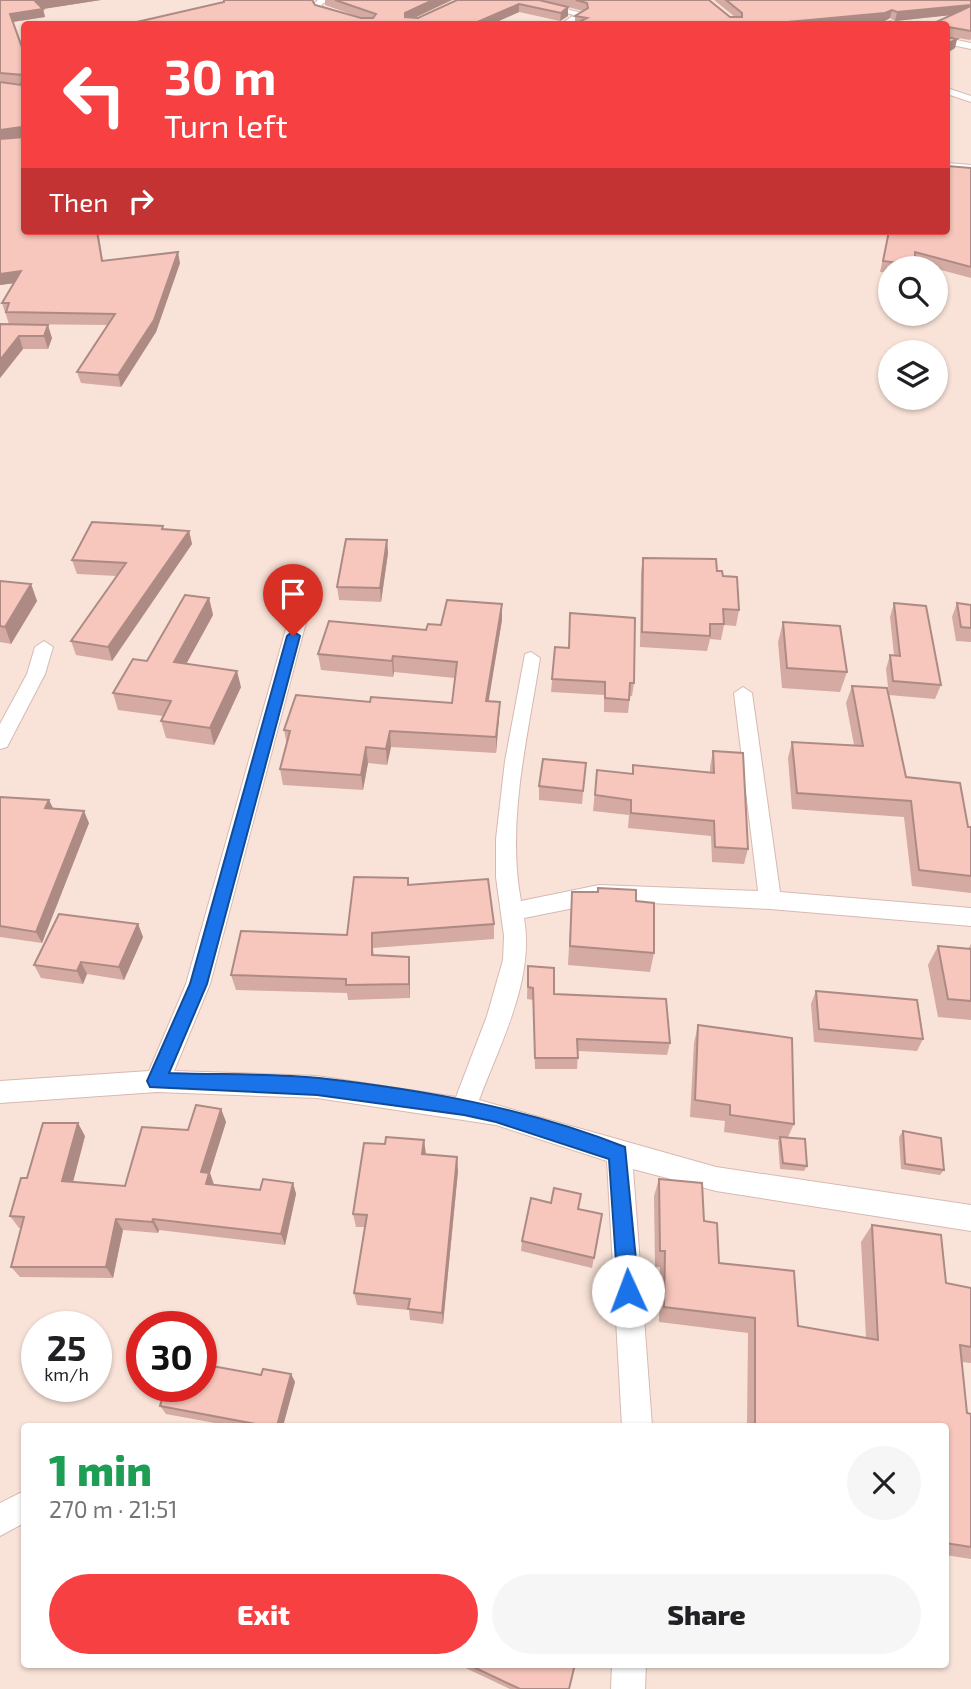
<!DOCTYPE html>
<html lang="en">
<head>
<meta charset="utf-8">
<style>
	body { margin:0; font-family:"Exo 2",sans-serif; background:#f6f6f6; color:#202124; height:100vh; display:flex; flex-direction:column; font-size:26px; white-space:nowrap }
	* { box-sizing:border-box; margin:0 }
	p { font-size:23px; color:#757577 }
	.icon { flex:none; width:38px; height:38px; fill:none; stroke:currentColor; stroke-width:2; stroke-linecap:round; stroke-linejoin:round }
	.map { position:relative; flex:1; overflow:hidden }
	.panel { position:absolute; left:21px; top:1423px; width:928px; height:245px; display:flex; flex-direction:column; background:#fff; border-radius:7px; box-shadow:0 2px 5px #0004 }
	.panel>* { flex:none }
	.top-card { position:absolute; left:21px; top:21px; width:929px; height:214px; border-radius:7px; box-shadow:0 2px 5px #0004; background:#f64041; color:#fff; overflow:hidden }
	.tools { position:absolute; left:878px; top:256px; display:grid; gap:14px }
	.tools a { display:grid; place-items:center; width:70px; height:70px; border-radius:50%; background:#fff; box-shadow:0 2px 5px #0004; font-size:35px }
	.speed { position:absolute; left:21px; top:1311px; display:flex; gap:14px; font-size:35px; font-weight:700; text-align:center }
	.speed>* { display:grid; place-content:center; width:91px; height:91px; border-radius:50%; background:#fff; box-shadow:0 2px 5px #0004; line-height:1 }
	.speed small { font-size:18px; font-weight:400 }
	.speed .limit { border:10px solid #d22; background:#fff; color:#111 }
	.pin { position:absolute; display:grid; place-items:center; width:60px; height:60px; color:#fff; margin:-72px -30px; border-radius:50% 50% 50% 0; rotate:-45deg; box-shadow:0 0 7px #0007 }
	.pin .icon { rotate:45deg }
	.me { position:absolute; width:77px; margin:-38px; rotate:358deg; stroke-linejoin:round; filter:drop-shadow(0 0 5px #0008) }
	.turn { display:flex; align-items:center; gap:24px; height:147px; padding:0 28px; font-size:32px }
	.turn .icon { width:91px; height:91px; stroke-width:2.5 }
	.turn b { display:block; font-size:49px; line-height:60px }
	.then { display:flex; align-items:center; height:66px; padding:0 28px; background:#0003; gap:14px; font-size:26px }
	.round { display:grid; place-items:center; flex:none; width:74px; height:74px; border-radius:37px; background:#f6f6f6 }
	.headline { display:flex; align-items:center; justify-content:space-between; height:119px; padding:0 28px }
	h1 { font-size:42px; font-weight:800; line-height:52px; color:#1e9e55 }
	.button { display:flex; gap:14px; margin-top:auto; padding:14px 28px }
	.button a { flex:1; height:80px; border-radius:42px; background:#f64041; color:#fff; font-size:28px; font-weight:800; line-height:80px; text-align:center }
	.button a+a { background:#f6f6f6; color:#202124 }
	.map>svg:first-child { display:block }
</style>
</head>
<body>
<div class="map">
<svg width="971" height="1689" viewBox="0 0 971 1689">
	<rect width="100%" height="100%" fill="#fff1e8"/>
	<!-- residential -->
	<path fill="#f9e3d8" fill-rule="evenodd" d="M0,0H971V1689H0ZM24,24H947V231H24ZM891,268H936V313H891ZM891,352H936V397H891ZM37,1326H96V1386H37ZM142,1326H201V1386H142ZM24,1426H945V1664H24Z"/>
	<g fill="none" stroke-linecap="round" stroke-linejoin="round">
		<defs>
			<g id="minor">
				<path d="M318,0H328L321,5L323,7L374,24H362L317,11L312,5Z"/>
				<path d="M516,0H531L586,14L570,24H561L574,15Z"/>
				<path d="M891,21L895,24H885L886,22Z"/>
				<path d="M947,38L971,43V49L947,44Z"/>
				<path d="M947,88L971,96V102L947,94Z"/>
				<path d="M947,163L971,165V171L947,169Z"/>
				<path d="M300,605L309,611L210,984L174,1071L317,1076L456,1097L487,1016L503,960L504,936L496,877V839L505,761L525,654L531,652L540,658C528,736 506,822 521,901L599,885L758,891L734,693L743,687L752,693L780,892L971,908V926L770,909L650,903H599L524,918C535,979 500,1044 479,1100L716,1167L971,1205V1231L716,1191L633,1169L652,1426H622L607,1161L496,1125L317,1098L157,1092L0,1103V1081L149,1071L186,984L291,611Z"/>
				<path d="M44,641L53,647L45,674L7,747L0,749V724L27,674L35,647Z"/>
				<path d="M24,1491V1523L0,1536V1503Z"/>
				<path d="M612,1664H646L645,1689H611Z"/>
			</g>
		</defs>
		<!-- minor casing -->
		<use href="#minor" stroke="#d7b9b1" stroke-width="2"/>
		<!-- minor -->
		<use href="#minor" fill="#fff" fill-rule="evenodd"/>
	</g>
	<!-- wall -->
	<g fill="#d4aaa2">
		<path d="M0,0H101L43,9L45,17L13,22L24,53V231H98L103,261L180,263L156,332L121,387L81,383L77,372L108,325L9,324L2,303L14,283L0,285Z"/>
		<path d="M223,0H314L313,1L315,5L362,18L325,5V0H452L415,17L418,18L457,0L568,7V16L560,21L519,12L492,24H128L224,2Z"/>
		<path d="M542,0H709L730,17H735L714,0H971V39L970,40L947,36L957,39L955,48L947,53V24L952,15L895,21L890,18L883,22L856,24H575V16L583,11Z"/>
		<path d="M971,168V278L915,263L914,268H891V273L880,272L889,231H947Z"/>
		<path d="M0,324L52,338L48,349H23L0,378Z"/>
		<path d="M164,529L189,531L192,544L112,661L76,655L71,641L117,576L77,574L72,560Z"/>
		<path d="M387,540L388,553L381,602L339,600L337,587Z"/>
		<path d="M643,558L717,571L723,576L739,610L736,626L724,625L721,640L710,639L707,651L640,647L641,573Z"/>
		<path d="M0,581L31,584L37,601L11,644L0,642Z"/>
		<path d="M209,598L213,615L186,664L241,687L214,745L166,738L161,721L163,716L118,710L113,693L147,661Z"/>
		<path d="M894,603L941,685L935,699L889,695L886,669L890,655H894L890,617Z"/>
		<path d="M957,603L971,605V642L956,641L952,617Z"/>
		<path d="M502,604V620L488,701L500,702L499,718L496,753L391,747L387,765L368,763L363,790L283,785L280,769L287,745L284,730L370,702L452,703L455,678L394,672L393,677L321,670L318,654L426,630Z"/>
		<path d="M570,613L634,683L632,696H630L628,713L604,712V695L551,692L555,647L569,648Z"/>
		<path d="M783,622L847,672L840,692L782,688L778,642Z"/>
		<path d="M852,686L906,777L968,827H971V893L912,886L904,817L792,809L788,758L792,742L854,745L846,703Z"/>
		<path d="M713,751L748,849L744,864L712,862L711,836L628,828L629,815L593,811L597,770L632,774L633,765L710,772V767Z"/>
		<path d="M586,763L582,804L539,800V786Z"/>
		<path d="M0,797L53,809L89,823L42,943L0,937Z"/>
		<path d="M409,885L494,924V939L373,948L374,955L409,957L410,972V998L348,1000L347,993L236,990L231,975L347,935Z"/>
		<path d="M572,892L636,901L654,953L650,972L568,965Z"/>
		<path d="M138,924L143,937L124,980L87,974L83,984L41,978L34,965Z"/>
		<path d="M971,944V1020L938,1017L928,965L938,946L968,949Z"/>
		<path d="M528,966L554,994L670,1043L667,1055L578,1051L577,1069H535L533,1000L527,999Z"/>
		<path d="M816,991L923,1039L917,1051L814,1042L811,1004Z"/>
		<path d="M698,1025L794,1124L788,1137L807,1166L804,1171L780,1169L778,1142L779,1140L724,1132L725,1121L690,1117L694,1043Z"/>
		<path d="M221,1109L226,1122L210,1173L214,1185L260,1190L293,1183L296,1194L285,1245L159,1230L158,1233L123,1230L113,1278L20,1277L11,1267L22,1228H19L10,1216L27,1178L85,1136L73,1182L125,1186L188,1130Z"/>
		<path d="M903,1131L944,1170L940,1175L901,1169L899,1137Z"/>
		<path d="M425,1155L457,1157L458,1171L443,1324L410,1320L409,1310L357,1305L354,1293L365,1227H356L353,1214Z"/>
		<path d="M659,1179L704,1221L719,1263L798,1326L866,1338L861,1242L872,1225L946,1283L971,1288V1363L962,1362L967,1413L971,1414V1559L945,1555V1426H747L748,1333L659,1322L660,1267H655L654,1196Z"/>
		<path d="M578,1209L602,1214L592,1268L521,1251L522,1241Z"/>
		<path d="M201,1359L204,1364L261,1375L291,1374L295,1382L283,1426H231L166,1414L160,1406L201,1386Z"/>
		<path d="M457,1664H575L569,1689H510Z"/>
	</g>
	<!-- shaded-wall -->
	<g fill="#ad8b84">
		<path d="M44,0H101L43,9L45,17L12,22L10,14L35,1Z"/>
		<path d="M433,0H452L406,22L405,17V13Z"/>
		<path d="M519,4V12L492,24H473Z"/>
		<path d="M971,5V13L895,21L897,12Z"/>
		<path d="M568,7V16L560,21L561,13Z"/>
		<path d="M892,10L890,18L883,22L856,24H766Z"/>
		<path d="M957,39L955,48L947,53L948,44Z"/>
		<path d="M21,127L24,136L0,141V130Z"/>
		<path d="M178,252L180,263L156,332L121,387L118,375Z"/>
		<path d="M21,271L24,282L0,285V274Z"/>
		<path d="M48,325L52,338L48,349L44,336Z"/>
		<path d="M19,336L23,349L0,378V360Z"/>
		<path d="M189,531L192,544L112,661L108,647Z"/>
		<path d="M387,540L388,553L381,602L380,588Z"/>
		<path d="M31,584L37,601L11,644L5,627Z"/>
		<path d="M209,598L213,615L178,679L174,662Z"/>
		<path d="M502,604V620L486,717V701Z"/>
		<path d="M393,656L394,672L393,677L392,661Z"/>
		<path d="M237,671L241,687L214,745L210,728Z"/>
		<path d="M500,702L499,718L496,753V737Z"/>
		<path d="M390,731L391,747L387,765L386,749Z"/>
		<path d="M366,747L368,763L363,790L361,775Z"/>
		<path d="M49,800L55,812L45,808Z"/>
		<path d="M84,811L89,823L42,943L36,932Z"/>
		<path d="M138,924L143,937L124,980L119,967Z"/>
		<path d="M409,957L410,972V998L409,984Z"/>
		<path d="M81,962L87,974L83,984L77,971Z"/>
		<path d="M221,1109L226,1122L210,1173L214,1185L211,1196L201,1172Z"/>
		<path d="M78,1123L85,1136L70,1193L62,1181Z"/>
		<path d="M424,1140L426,1154L423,1168L422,1154Z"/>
		<path d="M457,1157L458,1171L443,1324L442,1313Z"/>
		<path d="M293,1183L296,1194L285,1245L281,1234Z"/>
		<path d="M116,1219L123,1230L113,1278L106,1267Z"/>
		<path d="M153,1219L159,1230L158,1233L152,1222Z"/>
		<path d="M291,1374L295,1382L283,1426H277Z"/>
	</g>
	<!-- building -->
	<g fill="#f7c6bc" stroke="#ad8b84" stroke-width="2">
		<path d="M0,0H44L35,1L43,9L10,14L24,53V231H97L102,261L178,252L154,320L118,375L77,372L115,314L6,312L9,303H2L21,271L0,274V139L23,137L21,127L0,130V82L21,85L23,75L0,73Z"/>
		<path d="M224,0H312L315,5L361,18H373L376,14L335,0H433L405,13V17L418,18L457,0H539L568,7L561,13L519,4L473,24H128L224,2Z"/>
		<path d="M576,0H709L730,17H742V13L726,0H971V5L897,12L892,10L885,13L766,24H586L577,23L587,18L575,16L588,8L587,3Z"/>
		<path d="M971,6V31L948,27L947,37L957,39L947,44V24H932Z"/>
		<path d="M947,166L971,168V267L915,252V265L883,261L889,231H947Z"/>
		<path d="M0,324L48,325L44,336H19L0,360Z"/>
		<path d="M92,522L163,526L162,529L189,531L108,647L71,641L126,563L72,560Z"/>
		<path d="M346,539L387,540L380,588L337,587Z"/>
		<path d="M643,558L716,559L717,571H722L723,576L737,577L739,610L723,609L724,624H710V636L642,632Z"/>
		<path d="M0,581L31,584L5,627L0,626Z"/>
		<path d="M185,595L209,598L174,662L237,671L210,728L161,721L171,701L113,693L133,659L147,661Z"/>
		<path d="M447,600L502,604L486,701L500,702L496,737L390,731L386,749L366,747L361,775L280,769L290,731L284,730L296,695L370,702L371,697L452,703L457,662L393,656L392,661L318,654L329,621L426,630L428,624L441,625Z"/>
		<path d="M894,603L926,606L941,685L893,681L890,655L900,656Z"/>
		<path d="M957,603L971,605V628L961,627Z"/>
		<path d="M570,613L635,618L634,683H630L629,700L605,698V682L552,679L555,647L569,648Z"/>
		<path d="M783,622L840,626L847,672L787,668Z"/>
		<path d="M852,686L887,688L906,777L960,783L968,827H971V876L919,870L911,801L797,793L792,742L863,746Z"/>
		<path d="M713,751L743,753L748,849L715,847L714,821L631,813V800L595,795L597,770L633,774V765L714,773Z"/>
		<path d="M543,759L586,763L583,791L539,786Z"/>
		<path d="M0,797L49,800L45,808L84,811L36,932L0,926Z"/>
		<path d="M354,877L408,878V885L488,879L494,924L372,933V955L409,957V984L346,985V979L231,975L241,931L347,935Z"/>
		<path d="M598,888L636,890V901L654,903V953L570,946L572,892H598Z"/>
		<path d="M59,914L138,924L119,967L81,962L77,971L34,965Z"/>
		<path d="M938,946L971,949V1001L948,999Z"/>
		<path d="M528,966L554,968V994L666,999L670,1043L577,1039L578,1058H535L533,988L528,987Z"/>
		<path d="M816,991L917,1000L923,1039L819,1029Z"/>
		<path d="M698,1025L792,1038L794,1124L730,1115V1105L695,1100Z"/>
		<path d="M196,1105L221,1109L201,1172L209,1173L206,1184L260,1190L263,1179L293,1183L281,1234L153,1219L152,1222L116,1219L106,1267H11L24,1217L10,1216L21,1178H27L43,1123H78L62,1181L125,1186L142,1127L188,1130Z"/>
		<path d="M903,1131L941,1138L944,1170L905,1164Z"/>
		<path d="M386,1137L424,1140L422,1154L457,1157L442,1313L408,1309L410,1299L354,1293L367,1215L353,1214L364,1143L385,1144Z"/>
		<path d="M780,1137L805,1139L807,1166L783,1163Z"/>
		<path d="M659,1179L702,1183L704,1221L717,1223L719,1263L794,1271L798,1326L878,1340L872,1225L941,1235L946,1283L971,1288V1347L960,1345L967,1413L971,1414V1547L945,1543V1426H755V1318L664,1307L665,1251H660Z"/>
		<path d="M554,1188L581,1194L578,1209L602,1214L594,1258L522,1241L531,1198L551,1203Z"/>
		<path d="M201,1364L261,1375L263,1369L291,1374L277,1426H266L160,1406L166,1386H201Z"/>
		<path d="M467,1664H575L569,1689H520Z"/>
	</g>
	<!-- route -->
	<path fill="#1a73e8" stroke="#114b97" stroke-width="2" d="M293,631L300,636L207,984L169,1073C219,1075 270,1073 319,1078C424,1090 527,1108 625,1147L639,1291L636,1298L628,1301L621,1298L618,1291L609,1159L496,1122L464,1115L317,1095L150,1087L147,1081L190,984L287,636Z"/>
</svg>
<div class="tools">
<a><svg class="icon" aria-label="search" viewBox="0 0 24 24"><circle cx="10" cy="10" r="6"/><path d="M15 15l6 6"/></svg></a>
<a><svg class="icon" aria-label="layers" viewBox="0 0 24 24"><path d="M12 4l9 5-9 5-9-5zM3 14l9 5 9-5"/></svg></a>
</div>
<div class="speed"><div>25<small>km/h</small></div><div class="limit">30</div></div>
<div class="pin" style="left:293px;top:636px;background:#d93025"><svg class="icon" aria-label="arrive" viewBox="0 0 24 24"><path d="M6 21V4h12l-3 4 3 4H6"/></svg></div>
<svg class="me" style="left:628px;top:1291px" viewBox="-20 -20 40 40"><circle r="19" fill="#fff"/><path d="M0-13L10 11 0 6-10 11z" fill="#1a73e8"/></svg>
<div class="top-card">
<div class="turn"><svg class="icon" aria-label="left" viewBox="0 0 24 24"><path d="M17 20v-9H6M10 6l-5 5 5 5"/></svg><div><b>30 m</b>Turn left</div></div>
<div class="then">Then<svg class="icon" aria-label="right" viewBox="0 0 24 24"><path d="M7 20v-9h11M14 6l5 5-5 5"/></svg></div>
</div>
<section class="panel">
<div class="headline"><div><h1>1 min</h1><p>270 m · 21:51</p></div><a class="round"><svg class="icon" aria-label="close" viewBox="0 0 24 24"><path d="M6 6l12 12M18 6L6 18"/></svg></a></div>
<div class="button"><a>Exit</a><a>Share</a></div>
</section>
</div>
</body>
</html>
